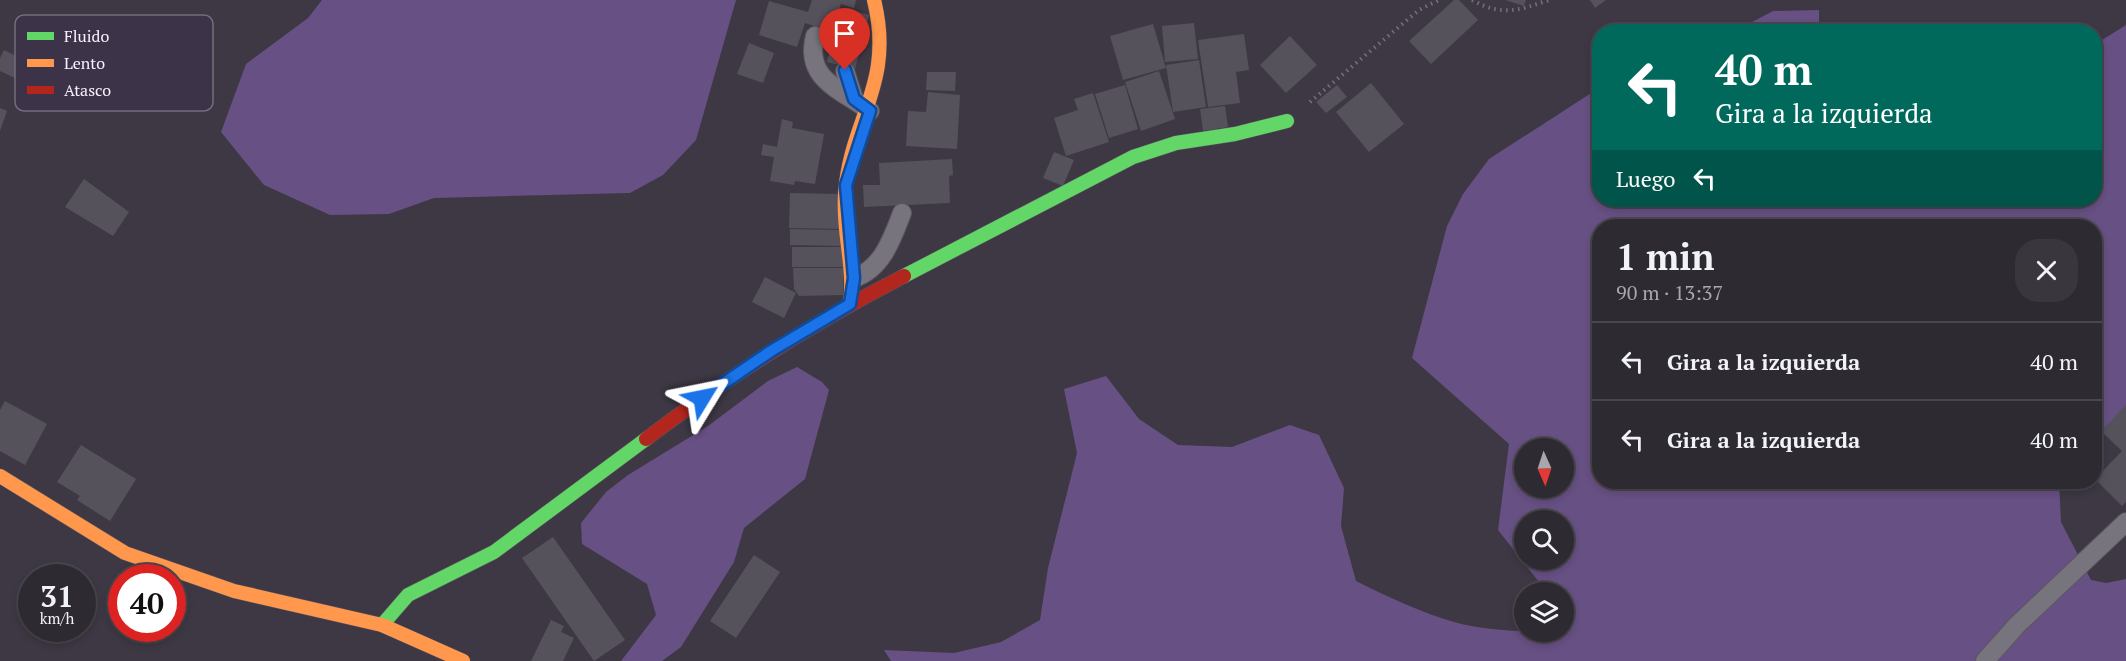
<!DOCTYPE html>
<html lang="es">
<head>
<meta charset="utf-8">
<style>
	body { margin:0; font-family:"PT Serif",serif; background:#3a363e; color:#f1f3f6; height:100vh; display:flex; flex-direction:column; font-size:22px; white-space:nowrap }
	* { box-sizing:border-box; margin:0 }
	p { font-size:20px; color:#a7a7ac }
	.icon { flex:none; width:33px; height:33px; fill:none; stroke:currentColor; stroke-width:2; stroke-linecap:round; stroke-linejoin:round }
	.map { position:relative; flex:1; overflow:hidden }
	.panel { position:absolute; left:1592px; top:219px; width:510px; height:270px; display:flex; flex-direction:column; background:#2e2a32; border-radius:24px; box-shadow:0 3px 9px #0003,0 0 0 2px #49464d }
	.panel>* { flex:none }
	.top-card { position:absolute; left:1592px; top:24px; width:510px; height:183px; border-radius:24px; box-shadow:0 3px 9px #0003,0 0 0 2px #49464d; background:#00695c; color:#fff; overflow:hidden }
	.needle { width:39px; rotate:177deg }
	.controls { position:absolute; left:1514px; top:438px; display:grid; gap:12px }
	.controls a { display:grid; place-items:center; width:60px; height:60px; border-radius:50%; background:#2e2a32; box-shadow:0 3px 9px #0003,0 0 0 2px #49464d; font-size:30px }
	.speed { position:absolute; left:18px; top:564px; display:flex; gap:12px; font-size:30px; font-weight:700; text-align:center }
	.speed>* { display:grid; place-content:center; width:78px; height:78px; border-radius:50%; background:#2e2a32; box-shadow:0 3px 9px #0003,0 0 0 2px #49464d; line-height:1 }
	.speed small { font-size:15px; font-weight:400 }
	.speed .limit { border:9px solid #d22; background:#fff; color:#111 }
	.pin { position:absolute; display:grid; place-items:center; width:51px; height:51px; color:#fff; margin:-62px -26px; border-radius:50% 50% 50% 0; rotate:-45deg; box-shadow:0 0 6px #0007 }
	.pin .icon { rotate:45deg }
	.me { position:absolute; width:66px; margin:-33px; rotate:55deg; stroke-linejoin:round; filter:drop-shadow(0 0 4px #0008) }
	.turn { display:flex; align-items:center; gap:21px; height:126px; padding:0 24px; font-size:27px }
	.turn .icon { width:78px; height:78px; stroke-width:2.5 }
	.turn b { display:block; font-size:42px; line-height:51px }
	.then { display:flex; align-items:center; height:57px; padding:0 24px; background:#0003; gap:12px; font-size:22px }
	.round { display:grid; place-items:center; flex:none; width:63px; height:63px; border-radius:24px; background:#3a363e }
	.head { display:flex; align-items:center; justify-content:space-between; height:102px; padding:0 24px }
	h1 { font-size:36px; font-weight:600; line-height:45px }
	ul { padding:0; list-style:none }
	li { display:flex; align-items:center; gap:18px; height:78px; padding:0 24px; border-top:2px solid #49464d }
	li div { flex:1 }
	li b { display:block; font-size:22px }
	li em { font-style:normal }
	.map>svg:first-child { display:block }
</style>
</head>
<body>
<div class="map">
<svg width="2126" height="661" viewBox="0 0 2126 661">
	<rect width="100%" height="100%" fill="#3d3843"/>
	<!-- green -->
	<g fill="#675083" fill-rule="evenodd">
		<path d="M322,0H736L696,140L663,175L630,193L434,198L389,214L330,215L264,185L221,132L246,64L308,18Z"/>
		<path d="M1819,10V31H1735L1773,11Z"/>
		<path d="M2126,25V411L2094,436V226H1599V482H2059L2061,522L2091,580L2106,583L2126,579V661H891L884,650L954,653L1001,642L1040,620L1048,568L1077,453L1064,389L1106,376L1139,419L1178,445L1232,447L1290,425L1319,435L1344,488L1341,526L1356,581C1388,597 1420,612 1454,622C1484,631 1532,632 1563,632V592H1536L1539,582L1498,530L1509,444L1412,358L1447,226L1463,194L1489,159L1599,88V200H2094V45ZM1524,448H1563V488H1524ZM1524,520H1563V560H1524Z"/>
		<path d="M797,367L822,382L829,390L805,479L744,528L734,562L681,647L662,661H621L656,615L647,584L582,544L581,523L606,492L628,475L708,426L768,381Z"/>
	</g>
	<!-- building -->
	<g fill="#56525c">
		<path d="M812,0H856L854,8L841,4L834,24L827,22L824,29L805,23L797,47L759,35L769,1L808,12Z"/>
		<path d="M1454,0H1459L1478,20L1431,64L1409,41Z"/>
		<path d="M1505,0H1526L1524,6Z"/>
		<path d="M1590,0H1606L1595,8Z"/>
		<path d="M846,9L869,15L855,69L827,62L837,23L842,24Z"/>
		<path d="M1194,23L1198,59L1165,62L1162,26Z"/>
		<path d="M1153,24L1166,68L1123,80L1110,36Z"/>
		<path d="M1244,34L1249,70L1236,72L1240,103L1208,107L1198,40Z"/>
		<path d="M1290,36L1317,65L1286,93L1260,65Z"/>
		<path d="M749,43L774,53L763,83L737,74Z"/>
		<path d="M4,50L47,71L38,89L0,71V58Z"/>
		<path d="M1199,60L1206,107L1173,112L1166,65Z"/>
		<path d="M1159,71L1175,119L1141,131L1125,82Z"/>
		<path d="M927,72H956L955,91L926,90Z"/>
		<path d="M1371,83L1404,124L1369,152L1336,112Z"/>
		<path d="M1125,85L1138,129L1109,138L1095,94Z"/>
		<path d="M1337,85L1347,97L1326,113L1316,102Z"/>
		<path d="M928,92L960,95L957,149L906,146L908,111L926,112Z"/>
		<path d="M1093,93L1109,142L1066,156L1054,118L1078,110L1074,99Z"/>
		<path d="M1225,106L1228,127L1203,131L1200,109Z"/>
		<path d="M0,108L7,111L0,131Z"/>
		<path d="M782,119L793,122L792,128L824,134L815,184L795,181L794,185L770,181L774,157L761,155L763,144L777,147Z"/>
		<path d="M1054,152L1074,160L1063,186L1043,178Z"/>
		<path d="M952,159L953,175L949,176L950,203L864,207L863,185H880L879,163Z"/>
		<path d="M84,179L129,212L113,236L65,207Z"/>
		<path d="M790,193L842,194V229L789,228Z"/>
		<path d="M790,229L843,230V246L790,245Z"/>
		<rect x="792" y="247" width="51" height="20"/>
		<path d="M793,268H843V295L799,296L794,289Z"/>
		<path d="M765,277L796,293L784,318L752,302Z"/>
		<path d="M5,401L47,424L25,465L0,451V410Z"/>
		<path d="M2126,405V502L2122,506L2095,479L2122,451L2101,431Z"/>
		<path d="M81,445L136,479L110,521L77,500L80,496L57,482Z"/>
		<path d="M553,537L625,640L594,661L522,558Z"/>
		<path d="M754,555L780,572L736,638L710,621Z"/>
		<path d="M551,620L564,626L561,632L574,638L563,661H531Z"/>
	</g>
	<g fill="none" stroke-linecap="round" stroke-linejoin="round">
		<defs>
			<g id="lane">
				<path d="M815,36C804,79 840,89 870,111"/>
				<path d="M845,71L854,99"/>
				<path d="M854,278C882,269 892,239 902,213"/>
				<path d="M1985,661L2017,625L2126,522"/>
			</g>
			<g id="fast">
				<path d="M904,276L1133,157L1176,143L1235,134L1287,121"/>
				<path d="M382,625L408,595L494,552L646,439"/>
			</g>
			<g id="slow">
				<path d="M850,304C855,266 842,231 845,194C850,119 895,85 874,0"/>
				<path d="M0,476L125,553L234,591L382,625L463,661"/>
			</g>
			<path id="jam" d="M646,439C728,377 813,323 904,276"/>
		</defs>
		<!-- lane casing -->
		<use href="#lane" stroke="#5b5660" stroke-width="20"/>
		<!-- fast casing -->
		<use href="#fast" stroke="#5b5660" stroke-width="15"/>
		<!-- slow casing -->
		<use href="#slow" stroke="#5b5660" stroke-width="15"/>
		<!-- jam casing -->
		<use href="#jam" stroke="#5b5660" stroke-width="15"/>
		<!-- path -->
		<g stroke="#75717a" stroke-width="4" stroke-dasharray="1.5 4.5" stroke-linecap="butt">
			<path d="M1472,0C1502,17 1520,10 1549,0"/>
			<path d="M1310,102L1419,10L1439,0"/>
		</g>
		<!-- lane -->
		<use href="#lane" stroke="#77747d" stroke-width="18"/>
		<!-- fast -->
		<use href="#fast" stroke="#63d668" stroke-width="14"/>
		<!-- slow -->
		<use href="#slow" stroke="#ff974d" stroke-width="14"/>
		<!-- jam -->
		<use href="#jam" stroke="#b3261e" stroke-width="14"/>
	</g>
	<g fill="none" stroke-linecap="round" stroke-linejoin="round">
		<defs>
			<path id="route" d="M702,398L771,351L850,304L854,278L846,185L870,111L854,99L845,70"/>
		</defs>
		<!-- route casing -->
		<use href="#route" stroke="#114b97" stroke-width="15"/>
		<!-- route -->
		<use href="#route" stroke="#1a73e8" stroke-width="10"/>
	</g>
	<!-- legend -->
	<rect x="15" y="15" width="198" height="96" rx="9" fill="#3c3348" stroke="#746c7f" stroke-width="1.5"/>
	<rect x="27" y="32" width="27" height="8" fill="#63d668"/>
	<rect x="27" y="59" width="27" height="8" fill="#ff974d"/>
	<rect x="27" y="86" width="27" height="8" fill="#b3261e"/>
	<g font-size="16" fill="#f6f1fe">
		<text x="64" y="42">Fluido</text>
		<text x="64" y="69">Lento</text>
		<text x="64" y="96">Atasco</text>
	</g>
</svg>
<div class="controls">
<a><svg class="needle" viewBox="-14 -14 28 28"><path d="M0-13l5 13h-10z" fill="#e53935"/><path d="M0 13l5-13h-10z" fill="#a7a7ac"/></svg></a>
<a><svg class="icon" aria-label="search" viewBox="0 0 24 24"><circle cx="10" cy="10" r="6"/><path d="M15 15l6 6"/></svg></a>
<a><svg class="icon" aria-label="layers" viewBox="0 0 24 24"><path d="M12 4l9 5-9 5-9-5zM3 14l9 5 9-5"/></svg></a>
</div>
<div class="speed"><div>31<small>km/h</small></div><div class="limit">40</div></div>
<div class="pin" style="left:845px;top:70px;background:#d93025"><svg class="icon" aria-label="arrive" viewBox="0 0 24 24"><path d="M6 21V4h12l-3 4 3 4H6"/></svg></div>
<svg class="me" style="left:702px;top:398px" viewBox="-20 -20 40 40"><path d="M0-17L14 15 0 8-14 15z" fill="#1a73e8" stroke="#fff" stroke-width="4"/></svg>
<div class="top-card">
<div class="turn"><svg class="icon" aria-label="left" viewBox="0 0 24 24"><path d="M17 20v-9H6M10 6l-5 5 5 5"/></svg><div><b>40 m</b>Gira a la izquierda</div></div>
<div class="then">Luego<svg class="icon" aria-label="left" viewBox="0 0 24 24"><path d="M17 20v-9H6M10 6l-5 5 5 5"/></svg></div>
</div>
<section class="panel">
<div class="head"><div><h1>1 min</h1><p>90 m · 13:37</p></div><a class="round"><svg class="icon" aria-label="close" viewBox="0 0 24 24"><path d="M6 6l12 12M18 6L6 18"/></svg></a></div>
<ul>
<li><svg class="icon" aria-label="left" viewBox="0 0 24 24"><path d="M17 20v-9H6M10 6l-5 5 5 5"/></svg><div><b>Gira a la izquierda</b></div><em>40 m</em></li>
<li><svg class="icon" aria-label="left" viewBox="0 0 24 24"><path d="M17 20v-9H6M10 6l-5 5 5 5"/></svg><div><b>Gira a la izquierda</b></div><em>40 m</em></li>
</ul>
</section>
</div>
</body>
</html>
